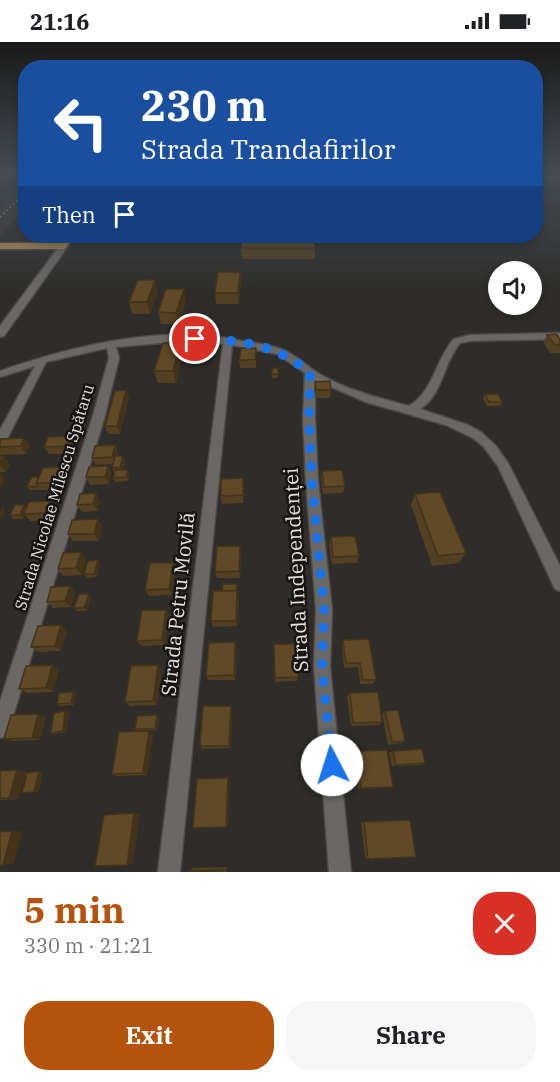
<!DOCTYPE html>
<html lang="en">
<head>
<meta charset="utf-8">
<style>
	body { margin:0; font-family:"IBM Plex Serif",serif; background:#f6f6f6; color:#202124; height:100vh; display:flex; flex-direction:column; font-size:22px; white-space:nowrap }
	* { box-sizing:border-box; margin:0 }
	p { font-size:20px; color:#757577 }
	.icon { flex:none; width:33px; height:33px; fill:none; stroke:currentColor; stroke-width:2; stroke-linecap:round; stroke-linejoin:round }
	.map { position:relative; height:830px; overflow:hidden }
	.panel { display:flex; flex-direction:column; background:#fff; flex:1 }
	.panel>* { flex:none }
	.guide { position:absolute; left:18px; top:18px; width:525px; height:183px; border-radius:24px; box-shadow:0 3px 9px #0003; background:#1a4fa0; color:#fff; overflow:hidden }
	.buttons { position:absolute; left:488px; top:219px; display:grid; gap:12px }
	.buttons a { display:grid; place-items:center; width:54px; height:54px; border-radius:50%; background:#fff; box-shadow:0 3px 9px #0003; font-size:30px }
	.pin { position:absolute; display:grid; place-items:center; width:51px; height:51px; color:#fff; margin:-26px; border:3px solid #fff; border-radius:50%; box-shadow:0 2px 6px #0007 }
	.me { position:absolute; width:66px; margin:-33px; rotate:355deg; stroke-linejoin:round; filter:drop-shadow(0 0 4px #0008) }
	.turn { display:flex; align-items:center; gap:21px; height:126px; padding:0 24px; font-size:27px }
	.turn .icon { width:78px; height:78px; stroke-width:2.5 }
	.turn b { display:block; font-size:42px; line-height:51px }
	.then { display:flex; align-items:center; height:57px; padding:0 24px; background:#0003; gap:12px; font-size:22px }
	.round { display:grid; place-items:center; flex:none; width:63px; height:63px; border-radius:24px; background:#f6f6f6 }
	.summary { display:flex; align-items:center; justify-content:space-between; height:102px; padding:0 24px }
	h1 { font-size:36px; font-weight:700; line-height:45px; color:#b45309 }
	.action { display:flex; gap:12px; margin-top:auto; padding:12px 24px }
	.action a { flex:1; height:69px; border-radius:24px; background:#b45309; color:#fff; font-size:24px; font-weight:700; line-height:69px; text-align:center }
	.action a+a { background:#f6f6f6; color:#202124 }
	.status { display:flex; justify-content:space-between; align-items:center; height:42px; padding:0 30px; background:#fff; direction:ltr }
	.status svg { height:16px; fill:currentColor }
	.map>svg:first-child { display:block }
</style>
</head>
<body>
<div class="status"><b>21:16</b><svg viewBox="0 0 49 12"><path d="M0 12V9h3v3zM5 12V6h3v6zM10 12V3h3v9zM15 12V0h3v12zM26 1h20v11H26zM47 4h2v5h-2z"/></svg></div>
<div class="map">
<svg width="560" height="830" viewBox="0 0 560 830">
	<rect width="100%" height="100%" fill="#2e2d2a"/>
	<!-- built -->
	<path fill="#3b352e" d="M25,139V167L0,194V163Z"/>
	<g fill="none" stroke-linecap="round" stroke-linejoin="round">
		<defs>
			<path id="minor" d="M560,291V297L470,299L460,301C443,321 443,353 420,367L468,383L481,390L497,405L509,423L560,524V549L555,547L498,424L483,404L473,396L446,383L366,360L315,338V376L318,440L332,568L330,625L351,830H329L314,625L316,568L306,440L303,376L305,331L277,312L232,303L180,830H158L223,302L183,299L116,305L119,316L104,377L9,687L7,694L0,696V659L92,377L109,316L107,306L46,320L6,399L0,403V388L35,324L0,335V329C71,305 157,283 232,297C248,301 265,301 281,307C297,313 308,326 323,334C350,349 379,356 409,364C434,349 435,318 454,297L470,293Z"/>
			<path id="secondary" d="M61,202L68,204L4,294L0,295V284Z"/>
			<path id="primary" d="M68,194H76L64,207H0V201H62Z"/>
		</defs>
		<!-- minor casing -->
		<use href="#minor" stroke="#4c4a49" stroke-width="3"/>
		<!-- secondary casing -->
		<use href="#secondary" stroke="#4c4a49" stroke-width="3"/>
		<!-- primary casing -->
		<use href="#primary" stroke="#4c4a49" stroke-width="3"/>
		<!-- minor -->
		<use href="#minor" fill="#6a6865" fill-rule="evenodd"/>
		<!-- secondary -->
		<use href="#secondary" fill="#6a6865" fill-rule="evenodd"/>
		<!-- primary -->
		<use href="#primary" fill="#b48e52" fill-rule="evenodd"/>
		<!-- rail -->
		<path stroke="#a8a6a4" stroke-width="1.5" stroke-dasharray="1.5 3" stroke-linecap="butt" d="M0,175L26,150"/>
	</g>
	<!-- wall -->
	<g fill="#533f22">
		<path d="M241,206H315V217H242Z"/>
		<path d="M240,230L241,241L239,262H216L215,251Z"/>
		<path d="M158,250L150,272H132L129,260Z"/>
		<path d="M186,258L179,282H161L158,270Z"/>
		<path d="M547,293L560,297V311H550L543,300Z"/>
		<path d="M256,306V326H240L239,318Z"/>
		<path d="M183,312L176,341H158L154,329Z"/>
		<rect x="272" y="326" width="6" height="10"/>
		<path d="M315,340L331,348L330,356H315L314,348Z"/>
		<path d="M126,348L129,356L120,392H108L105,384Z"/>
		<path d="M485,352L502,360L500,364H487L483,356Z"/>
		<path d="M74,394L78,402L75,412H49L44,405Z"/>
		<path d="M24,396L30,403L26,412L0,413V397Z"/>
		<path d="M115,403L118,411V414L125,418L123,428L129,432L128,439L115,440L113,436L115,430H114L112,426L113,422L96,423L92,416Z"/>
		<path d="M0,414L10,422L6,430H0Z"/>
		<path d="M108,424L111,432L109,442L90,443L86,435Z"/>
		<path d="M322,429L345,444L343,451L323,452L321,436Z"/>
		<path d="M66,433L60,448H30L27,444L39,435Z"/>
		<path d="M244,444L243,461L222,462L221,454Z"/>
		<path d="M96,451L100,459L98,469L82,470L77,463Z"/>
		<path d="M415,452L466,511L459,521L432,524L411,463Z"/>
		<path d="M50,459L55,466L51,478L30,479L25,472L23,477H14L10,473L27,466Z"/>
		<path d="M102,484L99,499H73L68,492Z"/>
		<path d="M331,495L359,514L357,521L332,522L329,502Z"/>
		<path d="M81,510L86,517L82,533L63,534L58,527Z"/>
		<path d="M241,511L240,536H217L215,530Z"/>
		<path d="M100,521L97,535L87,536L84,532Z"/>
		<path d="M176,527L172,553L149,554L145,548Z"/>
		<path d="M70,544L75,550L71,565L53,566L47,560Z"/>
		<path d="M237,545V549L239,555L237,584L213,585L211,579L222,549Z"/>
		<path d="M89,552L91,555L87,569H77L74,566Z"/>
		<path d="M166,568L169,573L165,603L141,604L137,599Z"/>
		<path d="M67,589L61,609L38,610L31,605Z"/>
		<path d="M343,598L376,638L373,642H360L358,625L344,626L342,603Z"/>
		<path d="M274,602L298,635L297,639L275,640Z"/>
		<path d="M237,605L235,638H208L206,634Z"/>
		<path d="M52,623L59,628L53,650L27,651L19,647Z"/>
		<path d="M162,628L157,663L130,664L125,660Z"/>
		<path d="M73,650L76,652L74,663L60,664L57,662Z"/>
		<path d="M350,651L382,680L379,683L351,684L347,654Z"/>
		<path d="M232,667L231,706L202,707L200,704Z"/>
		<path d="M65,669L69,671L66,690L55,692L51,691Z"/>
		<path d="M385,669L405,699L401,701L388,703L382,672Z"/>
		<path d="M46,675L40,698L13,699L4,697Z"/>
		<path d="M159,675L157,688L137,689L135,687Z"/>
		<path d="M149,689L153,692L147,733L117,734L112,732Z"/>
		<path d="M356,709L393,745L389,746L358,747L354,712Z"/>
		<path d="M393,709L425,721L420,723L392,724L389,711Z"/>
		<path d="M0,729L26,730L18,757L0,758Z"/>
		<path d="M410,778L368,817L365,815L361,780Z"/>
		<path d="M227,825L226,830L188,829L193,826Z"/>
	</g>
	<!-- shaded-wall -->
	<g fill="#43331b">
		<path d="M240,230L241,241L239,262L238,251Z"/>
		<path d="M155,238L158,250L150,272L147,260Z"/>
		<path d="M184,247L186,258L179,282L176,271Z"/>
		<path d="M180,301L183,312L176,341L173,329Z"/>
		<path d="M126,348L129,356L120,392L117,384Z"/>
		<path d="M74,394L78,402L75,412L70,404Z"/>
		<path d="M24,396L30,403L26,412L21,404Z"/>
		<path d="M115,403L118,411L116,422L112,415Z"/>
		<path d="M4,414L10,422L6,430L0,423Z"/>
		<path d="M123,414L125,418L122,430L120,426Z"/>
		<path d="M108,424L111,432L109,442L105,435Z"/>
		<path d="M61,425L66,433L60,448L55,441Z"/>
		<path d="M128,428L129,432L128,439L126,435Z"/>
		<path d="M0,430L5,437L0,448Z"/>
		<path d="M96,451L100,459L98,469L93,462Z"/>
		<path d="M50,459L55,466L51,478L45,471Z"/>
		<path d="M24,463L27,467L23,477L20,473Z"/>
		<path d="M2,465L5,468L2,476L0,474V469Z"/>
		<path d="M98,477L102,484L99,499L94,492Z"/>
		<path d="M240,504L241,511L240,536L239,529Z"/>
		<path d="M81,510L86,517L82,533L76,526Z"/>
		<path d="M98,518L100,521L97,535L94,532Z"/>
		<path d="M173,521L176,527L172,553L169,547Z"/>
		<path d="M70,544L75,550L71,565L65,559Z"/>
		<path d="M237,549L239,555L237,584L236,579Z"/>
		<path d="M89,552L91,555L87,569L84,566Z"/>
		<path d="M166,568L169,573L165,603L162,598Z"/>
		<path d="M61,583L67,589L61,609L55,604Z"/>
		<path d="M235,600L237,605L235,638L234,633Z"/>
		<path d="M52,623L59,628L53,650L46,646Z"/>
		<path d="M158,623L162,628L157,663L153,659Z"/>
		<path d="M73,650L76,652L74,663L71,661Z"/>
		<path d="M231,664L232,667L231,706L229,704Z"/>
		<path d="M65,669L69,671L66,690L63,689Z"/>
		<path d="M38,672L46,675L40,698L32,696Z"/>
		<path d="M157,673L159,675L157,688L155,687Z"/>
		<path d="M149,689L153,692L147,733L143,731Z"/>
		<path d="M17,728L26,730L18,757L9,756Z"/>
		<path d="M39,729L43,730L39,750H34Z"/>
		<path d="M228,736L230,738L228,785H226Z"/>
		<path d="M134,771L140,772L133,821L127,823Z"/>
		<path d="M12,789H22L14,821L3,823Z"/>
	</g>
	<!-- building -->
	<g fill="#604927" stroke="#43331b" stroke-width="1.5">
		<path d="M314,198L315,206H241L242,199Z"/>
		<path d="M218,230H240L238,251H215Z"/>
		<path d="M138,238H155L147,260H129Z"/>
		<path d="M166,247H184L176,271L158,270Z"/>
		<path d="M556,292L560,297V303H555L547,293Z"/>
		<path d="M163,301H180L173,329H154Z"/>
		<path d="M241,306H256L255,318H239Z"/>
		<rect x="272" y="326" width="6" height="6"/>
		<path d="M330,339L331,348H316L315,340Z"/>
		<path d="M126,348L117,384H105L115,349Z"/>
		<path d="M485,352H498L502,360H489Z"/>
		<path d="M74,394L70,404L44,405L48,395Z"/>
		<path d="M24,396L21,404L0,405V397Z"/>
		<path d="M115,403L112,415L92,416L95,404Z"/>
		<path d="M0,414H4L0,422Z"/>
		<path d="M115,414H123L120,426H112Z"/>
		<path d="M108,424L105,435H86L89,425Z"/>
		<path d="M61,425L55,441H36L43,426Z"/>
		<path d="M115,428H128L126,435L113,436Z"/>
		<path d="M342,428L345,444L324,445L322,429Z"/>
		<path d="M32,435H39L36,441L38,445L27,444Z"/>
		<path d="M243,436V453L221,454V437Z"/>
		<path d="M440,450L466,511L438,514L415,452Z"/>
		<path d="M96,451L93,462L77,463L80,452Z"/>
		<path d="M50,459L45,471L24,472L29,460Z"/>
		<path d="M15,463H24L20,473H10Z"/>
		<path d="M98,477L94,492H68L72,478Z"/>
		<path d="M355,494L359,514L333,515L331,495Z"/>
		<path d="M217,504H240L239,529L215,530Z"/>
		<path d="M81,510L76,526L58,527L63,511Z"/>
		<path d="M98,518L94,532H84L88,519Z"/>
		<path d="M150,521H173L169,547L145,548Z"/>
		<path d="M223,542H237L236,549H222Z"/>
		<path d="M70,544L65,559L47,560L51,545Z"/>
		<path d="M213,549H237L236,579H211Z"/>
		<path d="M79,552H89L84,566H74Z"/>
		<path d="M142,568H166L162,598L137,599Z"/>
		<path d="M61,583L55,604L31,605L38,584Z"/>
		<path d="M369,597L376,638H363L360,621H346L343,598Z"/>
		<path d="M235,600L234,633L206,634L209,601Z"/>
		<path d="M274,602H296L298,635L275,636Z"/>
		<path d="M52,623L46,646L19,647L26,624Z"/>
		<path d="M158,623L153,659L125,660L131,624Z"/>
		<path d="M73,650L71,661L57,662L59,651Z"/>
		<path d="M378,650L382,680L353,681L350,651Z"/>
		<path d="M203,664H231L229,704H200Z"/>
		<path d="M398,668L405,699L392,700L385,669Z"/>
		<path d="M65,669L63,689L51,691L54,671Z"/>
		<path d="M38,672L32,696L4,697L11,673Z"/>
		<path d="M157,673L155,687H135L137,674Z"/>
		<path d="M149,689L143,731L112,732L119,690Z"/>
		<path d="M422,707L425,721L396,723L393,709Z"/>
		<path d="M387,708L393,745L361,746L356,709Z"/>
		<path d="M17,728L9,756H0V729Z"/>
		<path d="M39,729L34,750L22,751L27,731Z"/>
		<path d="M228,736L226,785L193,786L197,737Z"/>
		<path d="M134,771L127,823L95,824L104,773Z"/>
		<path d="M410,778L416,815L368,817L364,780Z"/>
		<path d="M12,789L3,823H0V790Z"/>
		<path d="M224,828L223,830H188V829Z"/>
	</g>
	<!-- sky -->
	<linearGradient id="sky" x2="0" y2="1"><stop stop-color="#191917"/><stop offset="0.53" stop-color="#464c55"/><stop offset="1" stop-color="#464c55" stop-opacity="0"/></linearGradient>
	<rect width="560" height="248" fill="url(#sky)"/>
	<g fill="none" stroke-linecap="round" stroke-linejoin="round">
		<!-- route -->
		<path stroke="#1a73e8" stroke-width="10" stroke-dasharray="0 18" d="M195,297C238,298 277,302 310,331L309,376L312,440L324,568L322,625L332,723"/>
	</g>
	<g text-anchor="middle" stroke-width="5" stroke-linejoin="round" paint-order="stroke">
		<!-- street labels -->
		<g font-size="16" fill="#e4e2e1" stroke="#161514">
			<text transform="translate(54 455) rotate(-73)" y="6">Strada Nicolae Milescu Spătaru</text>
		</g>
		<!-- near-street labels -->
		<g font-size="20" fill="#e4e2e1" stroke="#161514">
			<text transform="translate(296 528) rotate(-93)" y="7">Strada Independenței</text>
			<text transform="translate(178 562) rotate(-84)" y="7">Strada Petru Movilă</text>
		</g>
	</g>
</svg>
<div class="buttons">
<a><svg class="icon" aria-label="sound" viewBox="0 0 24 24"><path d="M4 9h4l5-4v14l-5-4H4zM17 9q2 3 0 6"/></svg></a>
</div>
<div class="pin" style="left:195px;top:297px;background:#d93025"><svg class="icon" aria-label="arrive" viewBox="0 0 24 24"><path d="M6 21V4h12l-3 4 3 4H6"/></svg></div>
<svg class="me" style="left:332px;top:723px" viewBox="-20 -20 40 40"><circle r="19" fill="#fff"/><path d="M0-13L10 11 0 6-10 11z" fill="#1a73e8"/></svg>
<div class="guide">
<div class="turn"><svg class="icon" aria-label="left" viewBox="0 0 24 24"><path d="M17 20v-9H6M10 6l-5 5 5 5"/></svg><div><b>230 m</b>Strada Trandafirilor</div></div>
<div class="then">Then<svg class="icon" aria-label="arrive" viewBox="0 0 24 24"><path d="M6 21V4h12l-3 4 3 4H6"/></svg></div>
</div>
</div>
<section class="panel">
<div class="summary"><div><h1>5 min</h1><p>330 m · 21:21</p></div><a class="round" style="background:#d93025;color:#fff"><svg class="icon" aria-label="close" viewBox="0 0 24 24"><path d="M6 6l12 12M18 6L6 18"/></svg></a></div>
<div class="action"><a>Exit</a><a>Share</a></div>
</section>
</body>
</html>
